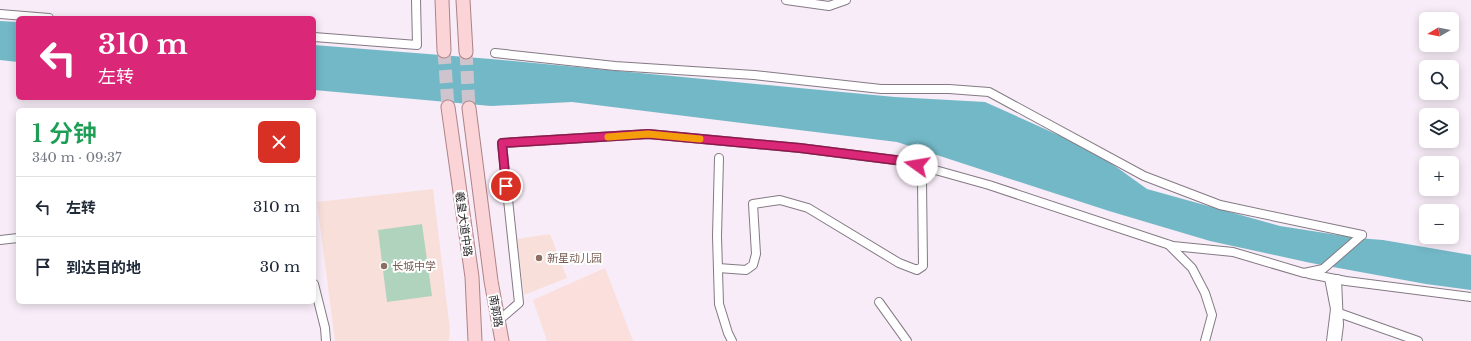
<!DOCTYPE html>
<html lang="zh">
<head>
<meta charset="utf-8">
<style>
	body { margin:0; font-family:"Libre Baskerville","Noto Sans SC",serif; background:#f2f2f3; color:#1f2937; height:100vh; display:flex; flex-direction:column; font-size:15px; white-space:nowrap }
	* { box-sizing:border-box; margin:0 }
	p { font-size:13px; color:#747a83 }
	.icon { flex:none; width:22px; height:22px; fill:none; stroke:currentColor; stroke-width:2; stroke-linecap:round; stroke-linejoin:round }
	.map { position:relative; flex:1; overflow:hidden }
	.details { position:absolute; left:16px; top:108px; width:300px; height:196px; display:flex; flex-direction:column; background:#fff; border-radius:6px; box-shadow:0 2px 10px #0003 }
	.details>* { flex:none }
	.top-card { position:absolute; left:16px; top:16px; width:300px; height:84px; border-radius:6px; box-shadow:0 2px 10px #0003; background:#db2777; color:#fff; overflow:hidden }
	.needle { width:26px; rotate:260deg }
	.tools { position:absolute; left:1419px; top:12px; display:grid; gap:8px }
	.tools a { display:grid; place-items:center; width:40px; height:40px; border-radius:6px; background:#fff; box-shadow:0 2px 10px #0003; font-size:20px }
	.pin { position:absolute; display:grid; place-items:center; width:34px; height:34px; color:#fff; margin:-17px; border:2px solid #fff; border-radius:50%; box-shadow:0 1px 4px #0007 }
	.me { position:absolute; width:44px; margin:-22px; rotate:283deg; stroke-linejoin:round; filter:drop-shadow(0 0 3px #0008) }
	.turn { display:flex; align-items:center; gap:14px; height:84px; padding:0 16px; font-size:18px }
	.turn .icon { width:52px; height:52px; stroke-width:2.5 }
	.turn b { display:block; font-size:28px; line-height:34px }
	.round { display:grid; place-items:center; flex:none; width:42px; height:42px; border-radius:6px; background:#f2f2f3 }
	.head { display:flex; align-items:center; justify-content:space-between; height:68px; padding:0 16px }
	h1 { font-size:24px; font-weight:600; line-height:30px; color:#1e9e55 }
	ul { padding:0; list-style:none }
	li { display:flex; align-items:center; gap:12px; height:60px; padding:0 16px; border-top:1px solid #e0e1e3 }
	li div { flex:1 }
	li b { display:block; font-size:15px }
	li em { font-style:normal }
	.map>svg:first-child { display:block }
</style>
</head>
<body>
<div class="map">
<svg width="1471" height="341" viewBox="0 0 1471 341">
	<rect width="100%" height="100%" fill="#f7ecf7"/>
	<!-- industrial -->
	<path fill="#fadfdc" d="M605,268L633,341H547L533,300Z"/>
	<!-- education -->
	<g fill="#f9dfda">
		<path d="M433,189L450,330L449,341H335L317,202Z"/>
		<path d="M550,234L567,278L524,295L517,239Z"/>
	</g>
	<!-- green -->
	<path fill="#b0d3be" d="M422,224L432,296L387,302L378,230Z"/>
	<!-- water -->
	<g fill="#73b8c7">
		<path d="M0,21L18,22V62L0,60Z"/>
		<path d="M314,45L491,59L895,97L985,102L1094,151L1147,189L1280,226L1357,238L1383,240L1471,255V290L1426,284L1311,263L1210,241L1109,211L897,142L572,102L491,106L314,90Z"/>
	</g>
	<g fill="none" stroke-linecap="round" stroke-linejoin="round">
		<!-- primary-tunnel -->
		<g stroke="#cdc4cd" stroke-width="13" stroke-dasharray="13 6" stroke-linecap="butt">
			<path d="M444,51L448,107"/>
			<path d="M466,52L469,108"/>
		</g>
		<defs>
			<g id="minor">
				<path d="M786,0L829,6L846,0"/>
				<path d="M0,14L49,18"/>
				<path d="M314,37L417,45L416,0"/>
				<path d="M495,53L615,66L754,75L881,89H949L989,92L1144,176L1220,205L1362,235"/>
				<path d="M719,158L717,236L719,304L728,333L732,341"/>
				<path d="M0,240L18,238"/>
				<path d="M1169,245L1192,268L1205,293L1212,315L1205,341"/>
				<path d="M718,268L746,270L753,265L756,254L753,204L780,200L808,208L899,263L917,270L923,266L922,181"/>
				<path d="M1309,274L1346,281L1471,297"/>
				<path d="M1329,278L1335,309L1331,341"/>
				<path d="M314,284L325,328L326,341"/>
				<path d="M879,302L907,341"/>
				<path d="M1339,313L1418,341"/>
				<path d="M498,321L519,303L502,143L649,134L800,148L903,161L989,185L1173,246L1233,252L1304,273L1323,269L1362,235"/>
				<path d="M1337,341L1339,325L1337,279"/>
			</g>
			<g id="primary">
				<path d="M442,0L444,51"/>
				<path d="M463,0L466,52"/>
				<path d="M448,107L472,277L475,341"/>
				<path d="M469,108L491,281L502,341"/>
			</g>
		</defs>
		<!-- minor casing -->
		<use href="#minor" stroke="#847a84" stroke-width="10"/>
		<!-- primary casing -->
		<use href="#primary" stroke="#ae8387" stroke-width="15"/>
		<!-- minor -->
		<use href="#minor" stroke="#fff" stroke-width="8"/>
		<!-- primary -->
		<use href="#primary" stroke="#fad4d6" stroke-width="13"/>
	</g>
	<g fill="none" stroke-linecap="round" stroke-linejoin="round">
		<defs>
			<path id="route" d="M506,186L502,143L648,134L800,148L903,161L917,165"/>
		</defs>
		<!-- route casing -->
		<use href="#route" stroke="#8e194d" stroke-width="10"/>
		<!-- route -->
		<use href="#route" stroke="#db2777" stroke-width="7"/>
		<!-- slow -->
		<path stroke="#f59e0b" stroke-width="7" d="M608,137L648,134L700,139"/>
	</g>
	<!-- markers -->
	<g fill="#8d6e63" stroke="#fff" stroke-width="1.5">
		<circle cx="539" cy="258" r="4"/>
		<circle cx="384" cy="266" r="4"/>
	</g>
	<g text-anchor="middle" stroke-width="4" stroke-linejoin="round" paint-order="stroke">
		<!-- street labels -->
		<g font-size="11" fill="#262226" stroke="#fff">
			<text transform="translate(464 224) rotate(82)" y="4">羲皇大道中路</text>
			<text transform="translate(496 311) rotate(80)" y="4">南郭路</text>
		</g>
		<!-- education labels -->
		<g font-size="11" fill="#785e54" stroke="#fff" text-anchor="start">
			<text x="547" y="262">新星动儿园</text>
			<text x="392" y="270">长城中学</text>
		</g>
	</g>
</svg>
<div class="tools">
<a><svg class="needle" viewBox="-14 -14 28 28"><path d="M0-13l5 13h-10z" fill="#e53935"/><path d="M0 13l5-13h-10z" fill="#747a83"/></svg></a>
<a><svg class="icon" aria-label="search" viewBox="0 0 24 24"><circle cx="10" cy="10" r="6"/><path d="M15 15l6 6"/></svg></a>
<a><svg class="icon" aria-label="layers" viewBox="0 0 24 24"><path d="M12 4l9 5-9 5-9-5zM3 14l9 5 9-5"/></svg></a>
<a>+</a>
<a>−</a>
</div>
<div class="pin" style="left:506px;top:186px;background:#d93025"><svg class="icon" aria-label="arrive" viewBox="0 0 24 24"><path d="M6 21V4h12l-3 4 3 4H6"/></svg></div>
<svg class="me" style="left:917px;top:165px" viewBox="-20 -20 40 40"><circle r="19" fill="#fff"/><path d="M0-13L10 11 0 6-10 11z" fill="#db2777"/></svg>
<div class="top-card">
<div class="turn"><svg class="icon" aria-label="left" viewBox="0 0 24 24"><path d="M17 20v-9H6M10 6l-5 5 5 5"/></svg><div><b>310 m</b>左转</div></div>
</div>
<section class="details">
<div class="head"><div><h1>1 分钟</h1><p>340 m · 09:37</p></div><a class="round" style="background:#d93025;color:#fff"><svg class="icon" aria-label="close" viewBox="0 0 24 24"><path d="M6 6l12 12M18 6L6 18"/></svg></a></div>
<ul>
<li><svg class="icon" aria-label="left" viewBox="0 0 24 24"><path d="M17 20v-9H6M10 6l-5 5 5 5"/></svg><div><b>左转</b></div><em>310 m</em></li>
<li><svg class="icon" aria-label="arrive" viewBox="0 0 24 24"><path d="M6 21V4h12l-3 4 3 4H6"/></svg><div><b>到达目的地</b></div><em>30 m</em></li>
</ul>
</section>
</div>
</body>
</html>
